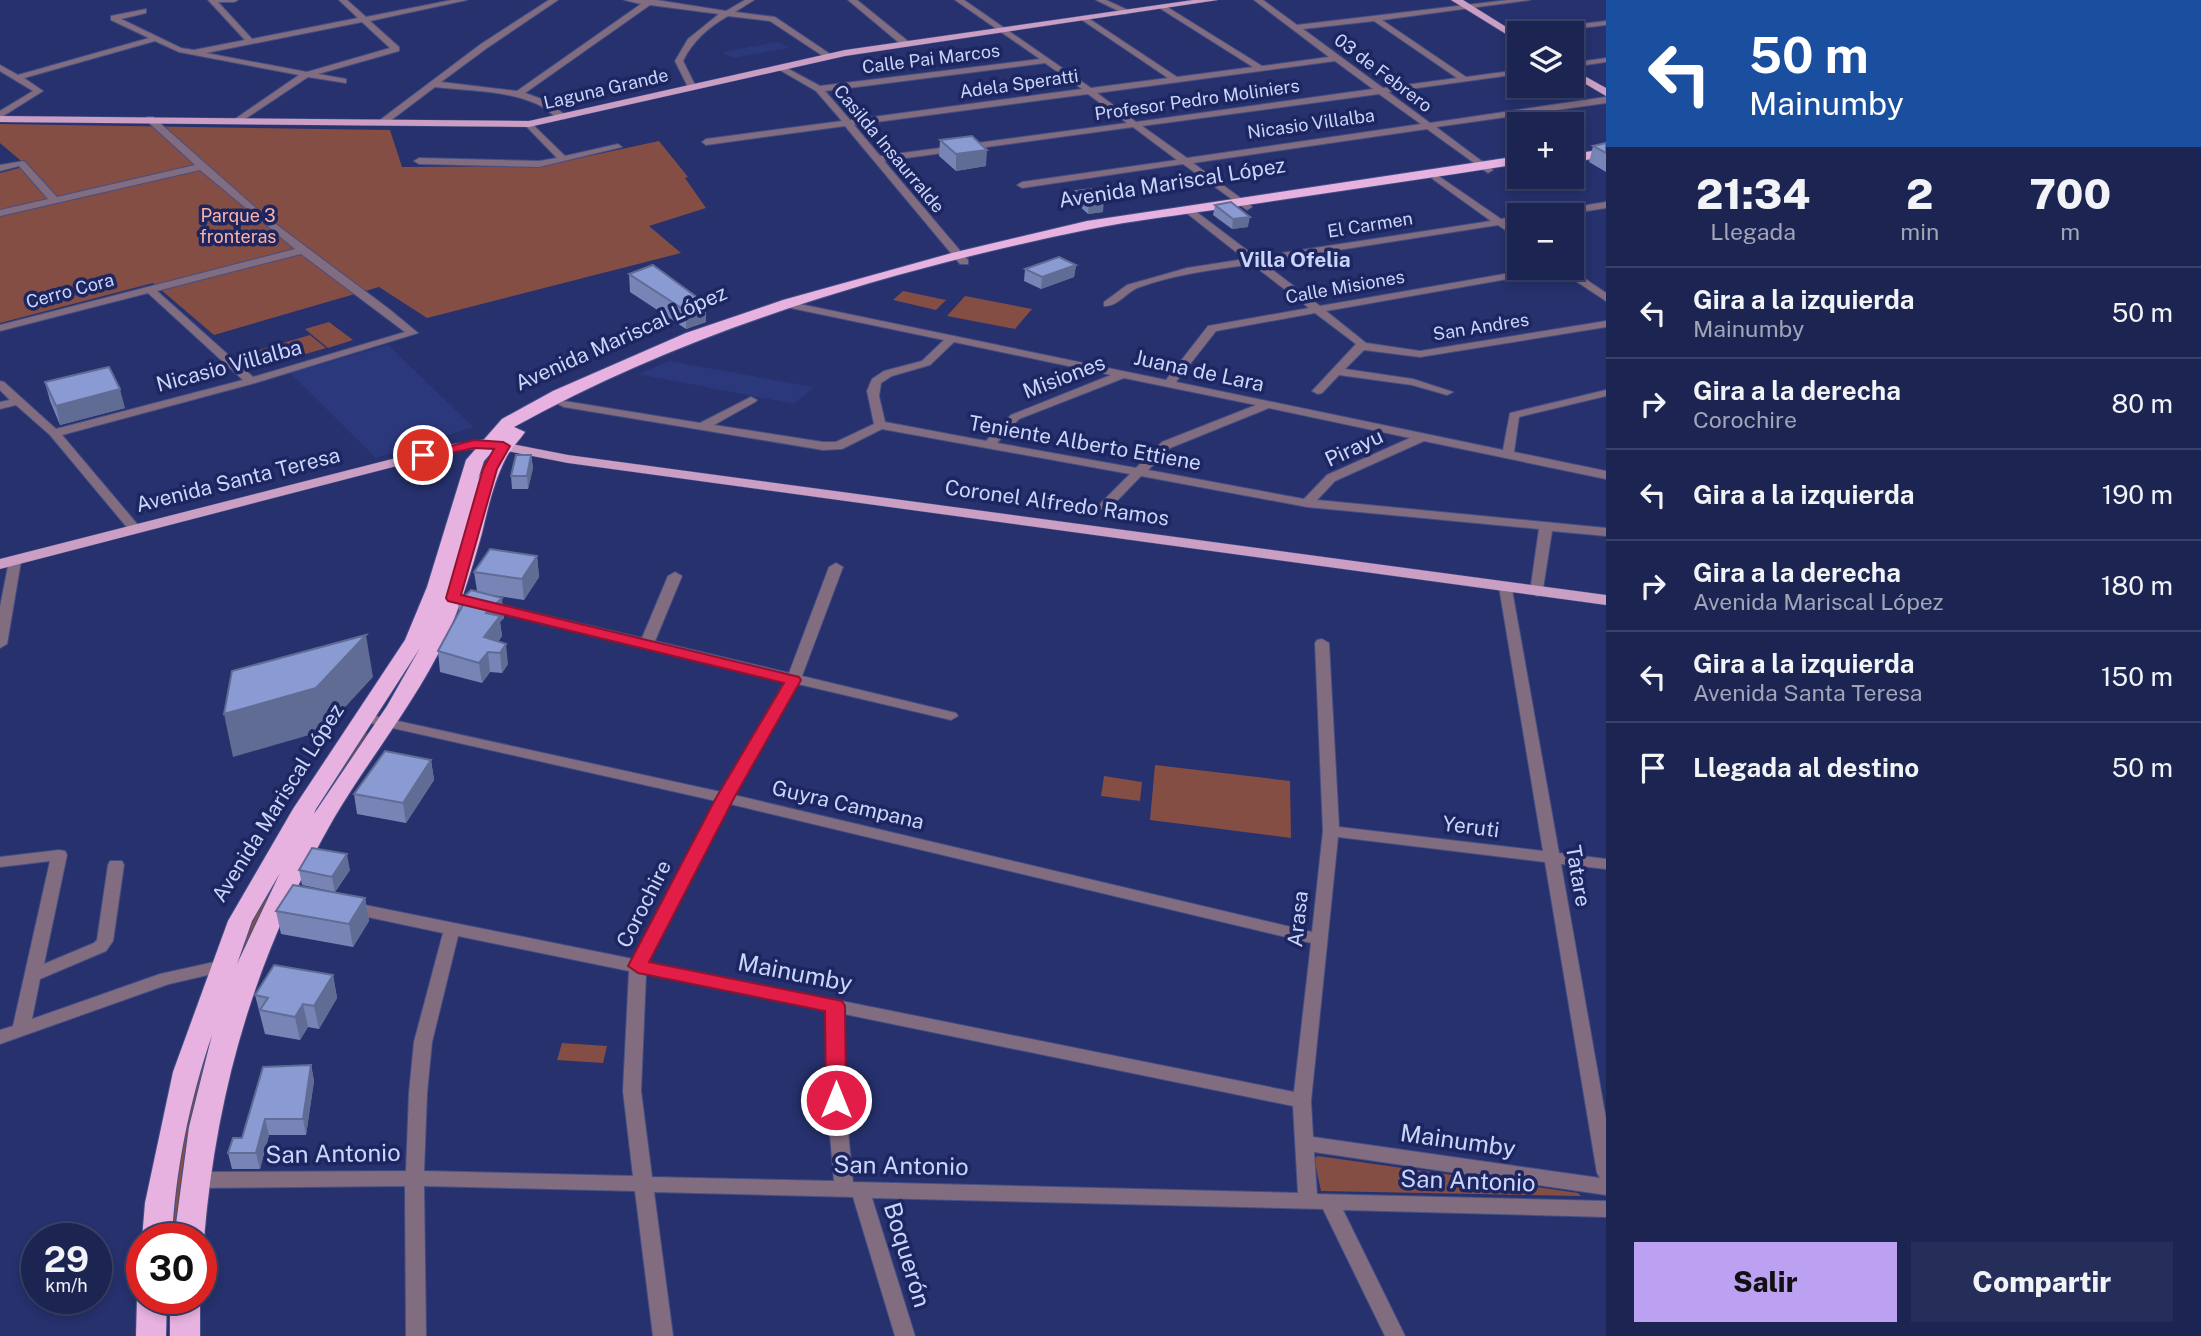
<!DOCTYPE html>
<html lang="es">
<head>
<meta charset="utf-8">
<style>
	body { margin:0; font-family:"Public Sans",sans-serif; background:#252d59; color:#f1f3f6; height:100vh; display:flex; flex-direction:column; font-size:26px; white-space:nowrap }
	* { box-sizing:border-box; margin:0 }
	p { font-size:23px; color:#a0a5b8 }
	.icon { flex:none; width:38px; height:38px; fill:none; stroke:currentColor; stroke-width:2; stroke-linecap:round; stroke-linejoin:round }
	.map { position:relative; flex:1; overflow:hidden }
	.sheet { display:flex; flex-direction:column; background:#1c2552; width:595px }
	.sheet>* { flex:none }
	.hud { background:#1a4fa0; color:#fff; overflow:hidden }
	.controls { position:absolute; left:1507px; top:21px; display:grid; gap:14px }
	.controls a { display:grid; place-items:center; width:77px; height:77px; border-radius:0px; background:#1c2552; box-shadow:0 4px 10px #0003,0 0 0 2px #3a4269; font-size:35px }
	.speed { position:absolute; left:21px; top:1223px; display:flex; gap:14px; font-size:35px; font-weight:700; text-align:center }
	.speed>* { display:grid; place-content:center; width:91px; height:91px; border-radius:50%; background:#1c2552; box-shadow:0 4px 10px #0003,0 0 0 2px #3a4269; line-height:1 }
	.speed small { font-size:18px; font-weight:400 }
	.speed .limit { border:10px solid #d22; background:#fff; color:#111 }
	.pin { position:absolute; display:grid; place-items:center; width:60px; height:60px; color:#fff; margin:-30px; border:4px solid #fff; border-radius:50%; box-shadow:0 2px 7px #0007 }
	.me { position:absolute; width:77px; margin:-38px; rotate:0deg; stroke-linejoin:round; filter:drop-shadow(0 0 5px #0008) }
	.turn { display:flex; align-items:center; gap:24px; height:147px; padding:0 28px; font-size:32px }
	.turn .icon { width:91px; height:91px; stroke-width:2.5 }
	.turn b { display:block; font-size:49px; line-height:60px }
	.eta { display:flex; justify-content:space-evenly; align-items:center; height:119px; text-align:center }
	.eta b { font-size:42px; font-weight:800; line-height:49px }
	.primary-button { display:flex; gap:14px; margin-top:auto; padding:14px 28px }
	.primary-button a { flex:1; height:80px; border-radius:0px; background:#bca0f2; color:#111; font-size:28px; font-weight:800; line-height:80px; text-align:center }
	.primary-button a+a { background:#252d59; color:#f1f3f6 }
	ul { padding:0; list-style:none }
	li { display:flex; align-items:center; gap:21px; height:91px; padding:0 28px; border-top:2px solid #3a4269 }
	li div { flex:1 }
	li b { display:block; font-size:26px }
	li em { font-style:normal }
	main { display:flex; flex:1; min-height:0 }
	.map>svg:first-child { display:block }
</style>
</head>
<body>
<main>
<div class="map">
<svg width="1606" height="1336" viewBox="0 0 1606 1336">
	<rect width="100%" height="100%" fill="#26316d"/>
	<!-- built -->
	<g fill="#2b387b">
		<path d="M778,42L789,48L732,58L722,52Z"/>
		<path d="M388,345L473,427L376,458L290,373Z"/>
		<path d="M669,361L814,387L794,404L638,374Z"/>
	</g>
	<!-- green -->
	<g fill="#844e44">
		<path d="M0,124L390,130L402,167L543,166L659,141L688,177L685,178L706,208L649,226L681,253L427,318L379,287L214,335L153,283L0,323V173L27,166L0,143Z"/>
		<path d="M903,291L946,300L936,310L893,300Z"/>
		<path d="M965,296L1032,309L1015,329L947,316Z"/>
		<path d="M329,322L353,340L328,348L305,329Z"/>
		<path d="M310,335L326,348L265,366L249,353Z"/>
		<path d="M368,733L244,951L238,952L256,906L362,734Z"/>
		<path d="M1155,765L1290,781L1291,838L1150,820Z"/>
		<path d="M1104,776L1142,782L1140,801L1101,796Z"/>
		<path d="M225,978L177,1239H166L176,1164Z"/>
		<path d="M562,1043L607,1046L603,1063L557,1060Z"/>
		<path d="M1318,1156L1578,1193L1581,1196L1321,1191L1314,1158Z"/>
	</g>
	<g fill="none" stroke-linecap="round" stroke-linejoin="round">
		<defs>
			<g id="minor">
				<path d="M208,0H238L234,2H218L252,39L358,18L339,0H347L366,17L452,0H467L370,21L399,47V51L318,74L346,79V83L308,77L242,121L235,119L299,75L179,52L155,41L24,78L43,91L0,118V111L33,91L0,71V65L18,75L149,38L111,20V16L146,9V13L121,19L181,48L194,50L245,40ZM362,22L390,48L307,72L206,53Z"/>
				<path d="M549,0H558L487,48L441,82L517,91L641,4L624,0H656L726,11L745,0H754L735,12L775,17L833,56L826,58L770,21L728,16C709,27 693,40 683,61L696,87L689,89L675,61L688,39L719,14L650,5L525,93L547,101L565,115V119C554,119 547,108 537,104C506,90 469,91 435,87L386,124H380V120L481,44Z"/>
				<path d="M848,0H857L909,42V46H903Z"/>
				<path d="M955,0H964L1091,88L1168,78L1082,20L1081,18L1085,16L1177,77L1253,67L1161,9L1160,7L1164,5L1262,66L1329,57L1254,0H1263L1297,25L1508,0H1530L1382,20L1466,77L1519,70V74L1388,92L1430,123L1606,97V103L1436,127L1491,168L1493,170L1488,173L1427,129L1193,163L1250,205L1252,207L1247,210L1183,164L1022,188L1017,185L1022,182L1177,160L1133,127L884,161L968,260V264H960L845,126L706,145L702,142L706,139L842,121L816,91L778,69L777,67L781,65L820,86L1040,59ZM1374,21L1457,78L1383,88L1303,29ZM1335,61L1373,89L1136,122L1097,93ZM1045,63L1082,89L850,120L825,91ZM1088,94L1127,123L880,156L854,125ZM1379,94L1421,124L1187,158L1142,126Z"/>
				<path d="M1096,0H1106L1132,12L1125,14Z"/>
				<path d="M1606,21V25L1540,33H1519L1523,31Z"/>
				<path d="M1606,58V62L1572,67V63Z"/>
				<path d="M147,117H153L265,216L389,309L418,333L255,383L62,435L138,525L140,528L134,532L130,531L50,435L16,405L0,409V402L10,400L0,390V381L4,382L56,429L243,380L148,293L0,331V325L295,249L200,170L0,216V210L48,199L19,166L0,171V165L24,161L57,197L195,165L147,121ZM301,254L405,332L253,377L157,291Z"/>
				<path d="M529,121L565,156L618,144L622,147L539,167L419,164L414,161L419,158L539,161L557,158L526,126L525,124Z"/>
				<path d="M1437,175L1501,219L1519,216V222L1508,224L1519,231V239L1498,225L1262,262L1320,306L1539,268H1569L1606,293V301L1559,270L1326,311L1366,343L1420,351L1606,321V327L1420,357L1364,350L1345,369L1413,379L1453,392L1447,395L1412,385L1339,375L1322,393L1318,394L1312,391L1314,389L1356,344L1315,313L1216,331L1176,382L1503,450L1510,413L1606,390V396L1519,417L1514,452L1606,471V479L1424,441L1335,481L1317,500L1606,528V536L1552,531L1542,595L1537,596L1530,592L1539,529L1307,507L1141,476L1109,509H1101L1099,506L1101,503L1130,474L882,429L842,449L823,450L564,407L558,404L564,401L700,423L751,397L757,400L755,402L714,425L823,442H836L874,424L867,391L872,379L884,371L922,361L944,340L781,306L780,304L785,301L1166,380L1208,326L1309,308L1252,264C1214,270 1174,274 1137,288C1126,293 1117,307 1104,306V302L1127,285L1187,268L1245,259L1184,211V207H1190L1256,257L1491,221L1434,180L1432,178ZM954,342L1111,375L1011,415L986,441L885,422L879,396L881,383L892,376L930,365ZM1124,378L1256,405L1162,442L1136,468L997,443L1019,419ZM1269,408L1410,438L1327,475L1304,499L1148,470L1170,448Z"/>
				<path d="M1606,202V208L1560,215H1539L1544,212Z"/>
				<path d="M15,557L21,561L7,644L0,648V607L9,561Z"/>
				<path d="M836,563L843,567L802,676L956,713L958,716L951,720L798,684L734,795L1312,932L1323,831L1315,643L1317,640L1322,639L1329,643L1339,827L1543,851L1499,587L1506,583L1511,584L1559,853L1606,859V869L1561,864L1606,1119V1195L1314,1152L1317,1194L1606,1201V1217L1343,1210L1405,1336H1385L1323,1209L872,1198L915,1336H895L853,1197L654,1192L673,1336H653L635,1191L424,1186L426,1336H406L405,1186L194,1188L187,1185L185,1180L187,1175L194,1172L406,1171L409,1093L414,1042L443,933L344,912L342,908L344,904L350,902L633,959L716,801L366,722L359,718L361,715L366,714L721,792L785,681L485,609L478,605L485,601L642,638L668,576L675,572L682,576L655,641L789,673L829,567ZM730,804L1311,943L1294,1092L648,962ZM1338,837L1545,862L1597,1173L1600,1178L1313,1137L1311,1101ZM458,936L629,971L623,1091L633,1176L424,1171L427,1093L432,1042ZM646,974L826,1011L827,1100L834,1181L652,1177L641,1091ZM844,1014L1293,1106L1298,1193L853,1182L845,1100Z"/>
				<path d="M59,850L65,851L67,855L44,964L94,943L97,940L108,865L110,861H122L124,865L113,941L106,951L40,979L32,1019L160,974L228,959L234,961L236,965L234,969L169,984L0,1044V1030L13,1026L50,861L0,867V857Z"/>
			</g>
			<g id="major">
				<path d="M1193,0H1218L845,56L529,127L0,122V116L529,121L845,50Z"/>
				<path d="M1451,0H1463L1519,35V42Z"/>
				<path d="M1572,69L1606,88V96L1572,76Z"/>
				<path d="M487,439L568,455L1606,595V605L568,463L487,447L447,453L0,569V559L447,445Z"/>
			</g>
			<g id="highway">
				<path d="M1606,149V157L1572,162V154Z"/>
				<path d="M1519,156V164C1423,179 1328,193 1232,207C1183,215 1134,220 1086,230C891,270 689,330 514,427L525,432C519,441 511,448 506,458C494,481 488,508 482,533C472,569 461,605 446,638C416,702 370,757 334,818C257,952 217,1085 204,1239L201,1244V1239H174L189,1127L212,1035C190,1099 175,1171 172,1239H142L145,1203L173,1072L228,921L293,809L405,640L427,587L466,460L502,419L553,391L686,333L783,300L952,253L1087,221ZM491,453L478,479L484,461ZM420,648L387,706L314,814L316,809ZM280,873L237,964L252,921Z"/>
				<path d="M141,1289L142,1298H167L166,1336H136L137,1298Z"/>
				<rect x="170" y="1298" width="30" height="38"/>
			</g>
		</defs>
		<!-- minor casing -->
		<use href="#minor" stroke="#444f86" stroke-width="2"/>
		<!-- major casing -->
		<use href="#major" stroke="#444f86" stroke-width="1"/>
		<!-- highway casing -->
		<use href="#highway" stroke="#444f86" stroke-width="2"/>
		<!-- minor -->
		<use href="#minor" fill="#826c7f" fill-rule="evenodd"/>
		<!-- major -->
		<use href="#major" fill="#cb9fc4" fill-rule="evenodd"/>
		<!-- highway -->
		<use href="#highway" fill="#e7b2df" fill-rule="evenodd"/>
	</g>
	<!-- wall -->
	<g fill="#7784b5">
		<path d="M940,140L986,166L956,171L939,156Z"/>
		<path d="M1606,143V172L1589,162L1593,146Z"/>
		<path d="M1076,191L1103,212L1088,214L1075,202Z"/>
		<path d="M1215,205L1248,227L1232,229L1213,215Z"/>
		<path d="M1076,265L1074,277L1041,289L1024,281L1025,269Z"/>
		<path d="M629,274L706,304V322L686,329L630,292Z"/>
		<path d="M45,382L125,408L60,425L50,401Z"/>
		<path d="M531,455L533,468L528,489H512L511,476Z"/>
		<path d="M537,556L539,577L524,600L485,594L504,618L500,622L502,636L498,642L508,664L502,673L490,672L482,683L440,672L438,651L459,612L458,602L477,591L474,572Z"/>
		<path d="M431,760L434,780L406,823L357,814L354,794Z"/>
		<path d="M299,870H350L335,892L302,885Z"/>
		<path d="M365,898L369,921L353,947L281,934L276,911Z"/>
		<path d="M333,975L337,998L319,1029L308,1027L300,1040L265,1034L255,995Z"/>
		<path d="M311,1065L314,1081L306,1135H269L260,1169H232L228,1153Z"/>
	</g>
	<!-- shaded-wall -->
	<g fill="#616c94">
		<path d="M987,150L986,166L956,171V154Z"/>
		<path d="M1104,200L1103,212L1088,214L1089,203Z"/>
		<path d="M1250,217L1248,227L1232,229L1233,219Z"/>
		<path d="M1076,265L1074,277L1041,289L1042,277Z"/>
		<path d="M706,304V322L686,329V311Z"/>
		<path d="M120,389L125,408L60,425L56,406Z"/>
		<path d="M531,455L533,468L528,489L527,476Z"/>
		<path d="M537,556L539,577L524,600L522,579Z"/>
		<path d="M502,598L504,618L500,622L502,636L490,652H488L490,672L482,683L479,663L486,613Z"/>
		<path d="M366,635L373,677L323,731L233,757L224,714Z"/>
		<path d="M506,644L508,664L502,673L500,653Z"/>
		<path d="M431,760L434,780L406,823L403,803Z"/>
		<path d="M347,854L350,870L335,892L332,877Z"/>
		<path d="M365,898L369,921L353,947L349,924Z"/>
		<path d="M333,975L337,998L319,1029L314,1006Z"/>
		<path d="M303,1004L308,1027L300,1040L295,1017Z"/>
		<path d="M311,1065L314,1081L306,1135L303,1119Z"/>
		<path d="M265,1119L269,1135L260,1169L256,1153Z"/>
	</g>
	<!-- building -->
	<g fill="#8a9ad3" stroke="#616c94" stroke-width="2">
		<path d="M972,136L987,150L956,154L940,140Z"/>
		<path d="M1606,143V153L1593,146Z"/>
		<path d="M1091,189L1104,200L1089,203L1076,191Z"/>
		<path d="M1231,202L1250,217L1233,219L1215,205Z"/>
		<path d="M1059,257L1076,265L1042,277L1025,269Z"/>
		<path d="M653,265L706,304L686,311L629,274Z"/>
		<path d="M109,367L120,389L56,406L45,382Z"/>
		<path d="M516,455H531L527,476H511Z"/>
		<path d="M490,549L537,556L522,579L474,572Z"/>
		<path d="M471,590L502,598L486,613L500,616L484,637L506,644L500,653L488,652L479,663L438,651L464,603L458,602Z"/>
		<path d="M366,635L316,688L224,714L232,671Z"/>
		<path d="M385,751L431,760L403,803L354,794Z"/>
		<path d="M312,848L347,854L332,877L299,870Z"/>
		<path d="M293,885L365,898L349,924L276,911Z"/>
		<path d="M274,965L333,975L314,1006L303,1004L295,1017L260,1010L268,998L255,995Z"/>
		<path d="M311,1065L303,1119H265L256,1153H228L233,1138H242L263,1067Z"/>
	</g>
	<!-- route -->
	<path fill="#e11d48" stroke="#92132f" stroke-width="2" d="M474,440L503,442L510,446L497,469L461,595L799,677L801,680L734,798L649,962L842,1001L845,1006L846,1100L843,1105H829L826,1100L825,1011L638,973L628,966L716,798L784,683L448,601L446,598L483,469L494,449L474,448L423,459L416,455Z"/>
	<g text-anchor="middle" stroke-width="7" stroke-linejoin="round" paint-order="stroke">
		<!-- far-street labels -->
		<g font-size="18" fill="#cad5fa" stroke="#1d2661">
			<text transform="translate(931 59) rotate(-7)" y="6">Calle Pai Marcos</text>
			<text transform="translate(1383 73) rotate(37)" y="6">03 de Febrero</text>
			<text transform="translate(1019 84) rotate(-8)" y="6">Adela Speratti</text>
			<text transform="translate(606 89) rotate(-13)" y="6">Laguna Grande</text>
			<text transform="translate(1197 100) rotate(-8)" y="6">Profesor Pedro Moliniers</text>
			<text transform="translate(1311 124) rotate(-8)" y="6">Nicasio Villalba</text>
			<text transform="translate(889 149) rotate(50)" y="6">Casilda Insaurralde</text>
			<text transform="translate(1370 225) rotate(-9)" y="6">El Carmen</text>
			<text transform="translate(1345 287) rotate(-10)" y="6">Calle Misiones</text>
			<text transform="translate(70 291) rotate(-15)" y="6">Cerro Cora</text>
			<text transform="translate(1481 327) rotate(-9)" y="6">San Andres</text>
		</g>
		<!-- far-park labels -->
		<g font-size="18" fill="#feb2a3" stroke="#1d2661">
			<text x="238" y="222">Parque 3<tspan x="238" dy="21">fronteras</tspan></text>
		</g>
		<!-- street labels -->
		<g font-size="21" fill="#cad5fa" stroke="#1d2661">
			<text transform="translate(1172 183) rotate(-9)" y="7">Avenida Mariscal López</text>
			<text transform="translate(621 338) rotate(-24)" y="7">Avenida Mariscal López</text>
			<text transform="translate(229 366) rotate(-15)" y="7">Nicasio Villalba</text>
			<text transform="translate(1199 371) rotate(12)" y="7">Juana de Lara</text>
			<text transform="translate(1064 377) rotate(-21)" y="7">Misiones</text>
			<text transform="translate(1085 443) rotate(10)" y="7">Teniente Alberto Ettiene</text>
			<text transform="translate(1354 448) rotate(-25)" y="7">Pirayu</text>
			<text transform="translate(238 480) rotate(-14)" y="7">Avenida Santa Teresa</text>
			<text transform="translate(1057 503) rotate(8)" y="7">Coronel Alfredo Ramos</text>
			<text transform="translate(278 803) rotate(-58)" y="7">Avenida Mariscal López</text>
			<text transform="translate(848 805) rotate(13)" y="7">Guyra Campana</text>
			<text transform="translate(1471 827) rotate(7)" y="7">Yeruti</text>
			<text transform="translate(1578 876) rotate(80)" y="7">Tatare</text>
			<text transform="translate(644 904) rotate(-63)" y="7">Corochire</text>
			<text transform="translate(1298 919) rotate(-84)" y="7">Arasa</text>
		</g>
		<!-- far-quarter labels -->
		<g font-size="21" font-weight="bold" fill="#cad5fa" stroke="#1d2661">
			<text x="1295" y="267">Villa Ofelia</text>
		</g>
		<!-- near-street labels -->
		<g font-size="24" fill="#cad5fa" stroke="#1d2661">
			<text transform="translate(795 973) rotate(11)" y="8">Mainumby</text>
			<text transform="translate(1458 1141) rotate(8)" y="8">Mainumby</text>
			<text transform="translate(333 1154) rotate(-1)" y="8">San Antonio</text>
			<text transform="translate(901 1166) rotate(1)" y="8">San Antonio</text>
			<text transform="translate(1468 1181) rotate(2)" y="8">San Antonio</text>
			<text transform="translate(907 1255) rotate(73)" y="8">Boquerón</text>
		</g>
	</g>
</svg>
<div class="controls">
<a><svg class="icon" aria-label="layers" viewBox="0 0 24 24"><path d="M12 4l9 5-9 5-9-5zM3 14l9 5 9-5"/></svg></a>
<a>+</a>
<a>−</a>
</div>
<div class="speed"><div>29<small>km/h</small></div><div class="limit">30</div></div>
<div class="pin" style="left:423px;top:455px;background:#d93025"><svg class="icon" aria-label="arrive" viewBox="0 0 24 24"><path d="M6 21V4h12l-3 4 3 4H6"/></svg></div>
<svg class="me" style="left:836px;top:1100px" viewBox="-20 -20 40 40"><circle r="17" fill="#e11d48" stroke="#fff" stroke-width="3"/><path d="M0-11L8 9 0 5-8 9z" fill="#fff"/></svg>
</div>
<section class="sheet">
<div class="hud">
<div class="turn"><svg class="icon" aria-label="left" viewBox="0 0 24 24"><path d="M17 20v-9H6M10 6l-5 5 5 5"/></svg><div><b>50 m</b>Mainumby</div></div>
</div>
<div class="eta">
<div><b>21:34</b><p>Llegada</p></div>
<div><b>2</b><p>min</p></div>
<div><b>700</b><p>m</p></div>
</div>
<ul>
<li><svg class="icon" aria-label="left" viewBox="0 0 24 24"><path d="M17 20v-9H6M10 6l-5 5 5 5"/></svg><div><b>Gira a la izquierda</b><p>Mainumby</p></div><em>50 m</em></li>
<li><svg class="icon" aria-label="right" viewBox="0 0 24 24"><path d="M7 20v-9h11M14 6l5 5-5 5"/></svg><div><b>Gira a la derecha</b><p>Corochire</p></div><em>80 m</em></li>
<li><svg class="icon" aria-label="left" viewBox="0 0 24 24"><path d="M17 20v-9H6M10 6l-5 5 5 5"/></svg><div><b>Gira a la izquierda</b></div><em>190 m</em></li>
<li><svg class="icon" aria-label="right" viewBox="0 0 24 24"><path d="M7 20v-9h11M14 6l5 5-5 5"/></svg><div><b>Gira a la derecha</b><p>Avenida Mariscal López</p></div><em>180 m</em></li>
<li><svg class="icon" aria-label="left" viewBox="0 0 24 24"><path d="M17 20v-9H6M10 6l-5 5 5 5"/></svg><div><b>Gira a la izquierda</b><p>Avenida Santa Teresa</p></div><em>150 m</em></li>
<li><svg class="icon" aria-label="arrive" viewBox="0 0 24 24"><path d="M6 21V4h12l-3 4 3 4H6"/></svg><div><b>Llegada al destino</b></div><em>50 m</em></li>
</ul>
<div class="primary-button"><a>Salir</a><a>Compartir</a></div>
</section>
</main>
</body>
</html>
